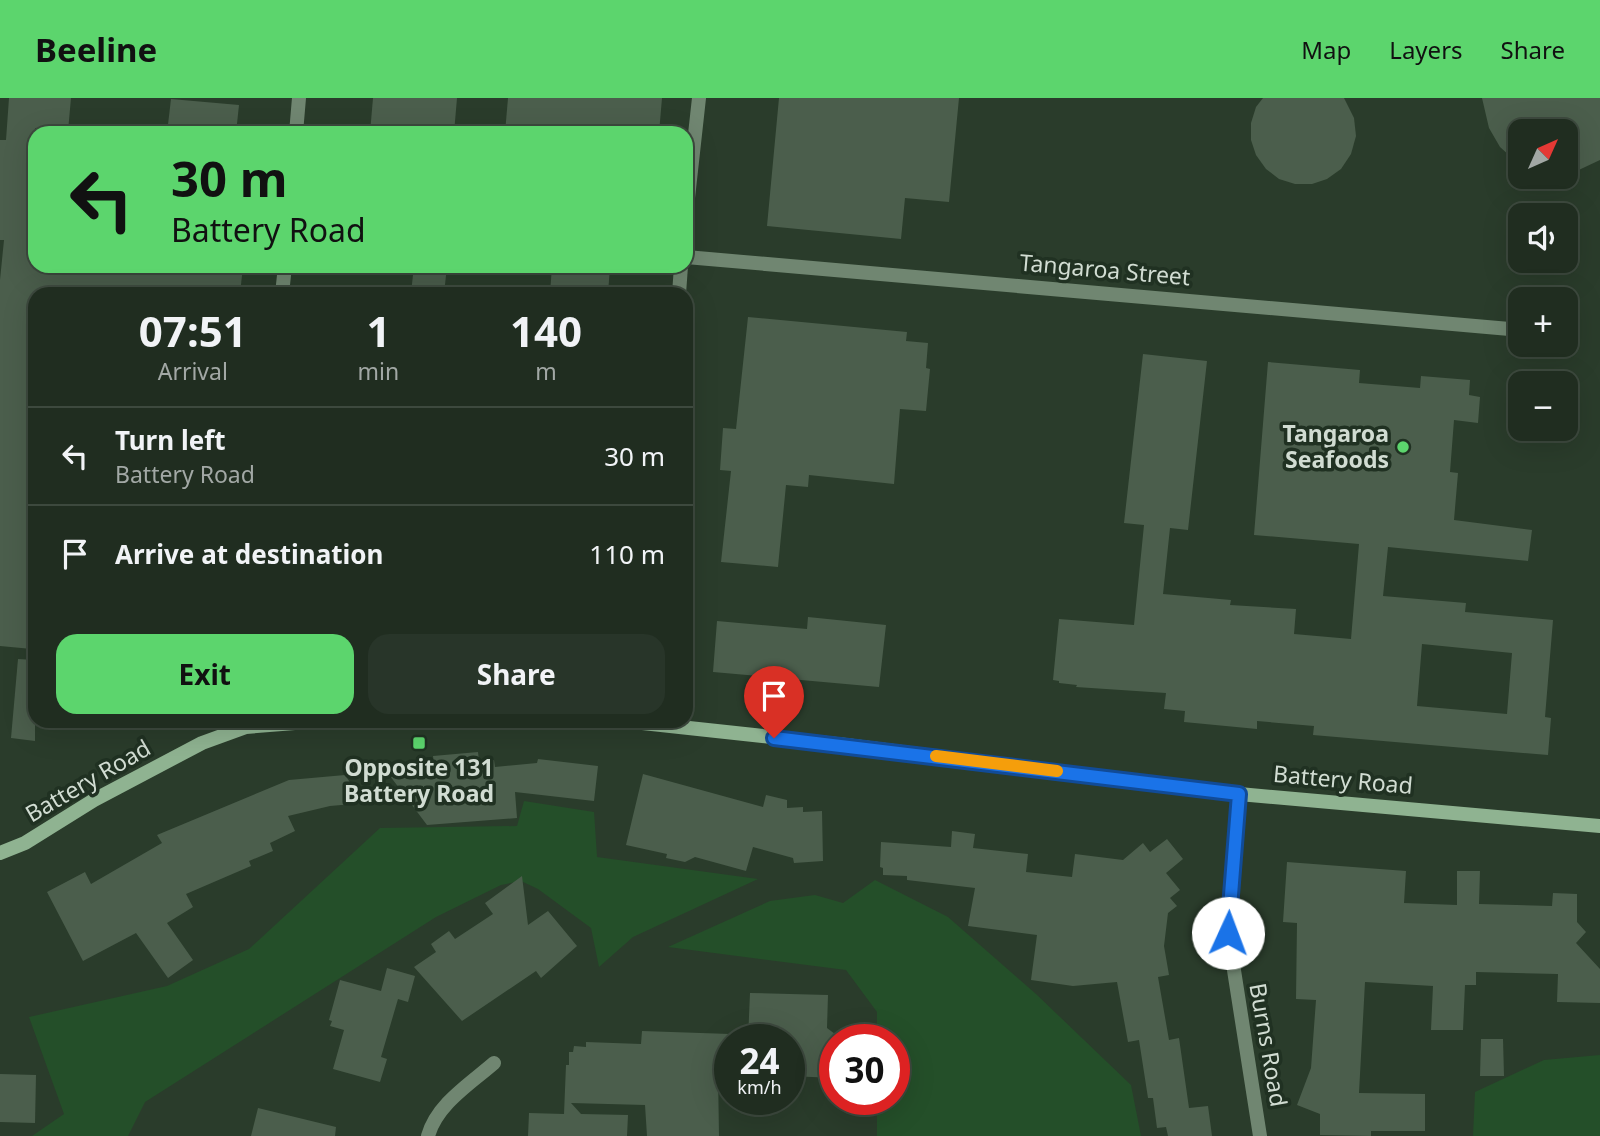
<!DOCTYPE html>
<html lang="en">
<head>
<meta charset="utf-8">
<style>
	body { margin:0; font-family:"Noto Sans",sans-serif; background:#283529; color:#f1f3f6; height:100vh; display:flex; flex-direction:column; font-size:26px; white-space:nowrap }
	* { box-sizing:border-box; margin:0 }
	p { font-size:23px; color:#a2a8a5 }
	.icon { flex:none; width:38px; height:38px; fill:none; stroke:currentColor; stroke-width:2; stroke-linecap:round; stroke-linejoin:round }
	.map { position:relative; flex:1; overflow:hidden }
	.details { position:absolute; left:28px; top:189px; width:665px; height:441px; display:flex; flex-direction:column; background:#202d20; border-radius:21px; box-shadow:0 7px 28px #0002,0 0 0 2px #3d493e }
	.details>* { flex:none }
	.hud { position:absolute; left:28px; top:28px; width:665px; height:147px; border-radius:21px; box-shadow:0 7px 28px #0002,0 0 0 2px #3d493e; background:#5cd56d; color:#111; overflow:hidden }
	.needle { width:46px; rotate:45deg }
	.fabs { position:absolute; left:1508px; top:21px; display:grid; gap:14px }
	.fabs a { display:grid; place-items:center; width:70px; height:70px; border-radius:14px; background:#202d20; box-shadow:0 7px 28px #0002,0 0 0 2px #3d493e; font-size:35px }
	.speed { position:absolute; left:714px; top:926px; display:flex; gap:14px; font-size:35px; font-weight:700; text-align:center }
	.speed>* { display:grid; place-content:center; width:91px; height:91px; border-radius:50%; background:#202d20; box-shadow:0 7px 28px #0002,0 0 0 2px #3d493e; line-height:1 }
	.speed small { font-size:18px; font-weight:400 }
	.speed .limit { border:10px solid #d22; background:#fff; color:#111 }
	.pin { position:absolute; display:grid; place-items:center; width:60px; height:60px; color:#fff; margin:-72px -30px; border-radius:50% 50% 50% 0; rotate:-45deg; box-shadow:0 0 7px #0007 }
	.pin .icon { rotate:45deg }
	.me { position:absolute; width:77px; margin:-38px; rotate:2deg; stroke-linejoin:round; filter:drop-shadow(0 0 5px #0008) }
	.turn { display:flex; align-items:center; gap:24px; height:147px; padding:0 28px; font-size:32px }
	.turn .icon { width:91px; height:91px; stroke-width:2.5 }
	.turn b { display:block; font-size:49px; line-height:60px }
	.eta { display:flex; justify-content:space-evenly; align-items:center; height:119px; text-align:center }
	.eta b { font-size:42px; font-weight:700; line-height:49px }
	.action { display:flex; gap:14px; margin-top:auto; padding:14px 28px }
	.action a { flex:1; height:80px; border-radius:21px; background:#5cd56d; color:#111; font-size:28px; font-weight:700; line-height:80px; text-align:center }
	.action a+a { background:#283529; color:#f1f3f6 }
	ul { padding:0; list-style:none }
	li { display:flex; align-items:center; gap:21px; height:98px; padding:0 28px; border-top:2px solid #3d493e }
	li div { flex:1 }
	li b { display:block; font-size:26px }
	li em { font-style:normal }
	header { display:flex; align-items:center; gap:42px; box-sizing:border-box; height:98px; padding:0 35px; background:#5cd56d; color:#111 }
	header strong { font-size:33px }
	nav { display:flex; gap:38px; margin-inline-start:auto; font-size:24px }
	.map>svg:first-child { display:block }
</style>
</head>
<body>
<header>
<strong>Beeline</strong>
<nav><a>Map</a><a>Layers</a><a>Share</a></nav>
</header>
<div class="map">
<svg width="1600" height="1038" viewBox="0 0 1600 1038">
	<rect width="100%" height="100%" fill="#2a3c2b"/>
	<!-- green -->
	<g fill="#244f29">
		<path d="M524,703L594,714L597,759L758,781L633,839L599,869L591,830L538,791L521,783L501,787L436,819L145,1004L128,1038H32L64,1016L29,919L167,888L249,851L380,730L517,728Z"/>
		<path d="M875,782L948,819L1036,896L1131,987L1141,1038H877V1001H894V942L877,941V914L846,872L668,849L770,803L815,797L843,805Z"/>
		<path d="M1600,957V1038H1473L1475,994L1544,962Z"/>
	</g>
	<!-- building -->
	<g fill="#4b5e4c" fill-rule="evenodd">
		<path d="M9,0H71L68,33L35,30V168H83L109,171V168H243L240,196H35V249L29,299H34L33,313H35V524L32,551L0,548V182L4,142H0V42H6Z"/>
		<path d="M373,0H457L454,35H370Z"/>
		<path d="M508,0H662L659,35H505Z"/>
		<path d="M779,0H959L949,104L905,100L901,141L767,128Z"/>
		<path d="M1263,0H1344L1354,20L1356,38L1351,56L1341,71L1327,81L1312,86H1295L1279,81L1266,71L1256,57L1251,42V25L1256,9Z"/>
		<path d="M1482,0H1600V62L1566,78V33H1521V68L1500,49L1489,30Z"/>
		<path d="M171,1L239,7L236,35H167Z"/>
		<path d="M414,168H447L444,196L411,195Z"/>
		<path d="M552,168H610L608,196H550Z"/>
		<path d="M748,219L907,234L906,243L928,245L926,270L930,271L926,313L900,311L894,386L809,377L808,389L786,387L778,469L721,464L731,373L720,372L723,330L736,331Z"/>
		<path d="M1143,256L1207,263L1188,432L1170,430L1163,496L1231,502L1230,507L1296,511L1294,536L1351,541L1359,446L1254,437L1268,264L1360,272L1359,285L1420,290L1421,278L1470,282L1469,297L1480,299L1478,325L1454,322L1450,374L1458,375L1454,422L1532,432L1528,463L1388,449L1383,498L1466,505L1465,514L1553,522L1545,619L1551,620L1548,657L1313,637L1314,628L1257,623V631L1184,624L1185,613L1164,611L1166,595L1076,589L1077,587L1059,585V583L1053,582L1059,521L1134,527L1144,427L1124,425ZM1422,546L1512,555L1507,616L1417,608Z"/>
		<path d="M808,519L886,527L879,589L713,574L717,523L807,531Z"/>
		<path d="M18,561L35,562V643L11,640Z"/>
		<path d="M478,654L479,663L494,662L495,669L537,665L538,661L598,668L594,703L515,694L517,720L427,727L390,678L420,676V668L434,667L433,658Z"/>
		<path d="M643,676L763,709L766,697L787,702V710L803,709V714L822,713L823,763L794,765L793,760L753,749L746,773L695,759L685,764L666,760L667,756L626,747Z"/>
		<path d="M345,677L364,705L330,708L288,718L295,733L270,745L273,753L249,763L251,768L186,796L193,809L167,825L193,862L168,880L136,835L83,863L47,794L85,774L91,786L162,745L157,737L289,682Z"/>
		<path d="M952,733L975,736L973,750L1028,756L1026,774L1072,779L1075,756L1123,762L1143,745L1150,754L1167,741L1183,761L1166,775L1180,792L1170,800L1177,808L1168,815L1164,848L1169,877L1158,879L1169,942L1179,940L1189,1010L1208,1008L1212,1038H1168L1166,1029L1157,1030L1153,1000H1148L1139,942L1128,944L1117,884L1073,888L1031,882L1037,837L968,828L975,790L907,782V778L883,777V770L880,769L881,744L951,749Z"/>
		<path d="M1287,764L1406,773L1404,805L1457,807V773H1480L1479,806L1552,808L1553,795L1577,796V824L1586,834L1576,845L1600,871V905L1557,904L1558,876L1476,874V887H1465L1463,932H1431L1433,888L1365,884L1359,995L1425,996V1033H1371V1038L1320,1037V1016L1297,1007L1311,970L1316,902L1296,901L1297,825L1283,824Z"/>
		<path d="M522,778L528,827L548,813L577,848L541,880L536,873L462,923L414,869L436,854L431,846L449,833L455,841L493,816L485,805Z"/>
		<path d="M387,870L415,878L408,904L398,901L381,959L387,961L380,984L333,971L344,932L330,928L332,923L329,922L340,882L381,893Z"/>
		<path d="M750,895L828,897L827,930L835,936V980L789,978V942H748Z"/>
		<path d="M642,933L730,936V974H718L719,1038H647L645,1007L571,1005L581,1016L628,1017L627,1038H528L529,1015L564,1016L566,967H569V954H573L574,948L586,949V944L641,946Z"/>
		<path d="M1481,941H1503L1504,978H1480Z"/>
		<path d="M0,976L36,977L35,1025L0,1024Z"/>
		<path d="M258,1010L336,1029L335,1038H251Z"/>
	</g>
	<g fill="none" stroke-linecap="round" stroke-linejoin="round">
		<!-- street -->
		<g stroke="#708671" stroke-width="14">
			<path d="M296,35L299,0"/>
			<path d="M686,118L699,0"/>
			<path d="M686,159L1521,232"/>
			<path d="M282,196L285,168"/>
			<path d="M679,196L681,168"/>
			<path d="M1239,696L1228,834L1260,1038"/>
			<path d="M428,1038C437,1006 470,986 494,965"/>
		</g>
		<!-- secondary -->
		<g stroke="#8fb391" stroke-width="14">
			<path d="M624,623L846,647L1239,696L1600,728"/>
			<path d="M0,755L25,745L94,702L202,645L246,629L320,623"/>
		</g>
	</g>
	<g fill="none" stroke-linecap="round" stroke-linejoin="round">
		<defs>
			<path id="route" d="M774,640L1239,696L1228,835"/>
		</defs>
		<!-- route casing -->
		<use href="#route" stroke="#114b97" stroke-width="18"/>
		<!-- route -->
		<use href="#route" stroke="#1a73e8" stroke-width="12"/>
		<!-- slow -->
		<path stroke="#f59e0b" stroke-width="12" d="M936,658L1057,673"/>
	</g>
	<!-- markers -->
	<g fill="#5cd56d" stroke="#203122" stroke-width="2.5">
		<circle cx="1403" cy="349" r="7"/>
		<rect x="412" y="638" width="14" height="14" rx="3.5"/>
	</g>
	<g text-anchor="middle" stroke-width="7" stroke-linejoin="round" paint-order="stroke">
		<!-- street labels -->
		<g font-size="23" fill="#d1dcd2" stroke="#203122">
			<text transform="translate(1105 172) rotate(5)" y="8">Tangaroa Street</text>
			<text transform="translate(1343 682) rotate(5)" y="8">Battery Road</text>
			<text transform="translate(88 683) rotate(-30)" y="8">Battery Road</text>
			<text transform="translate(1268 947) rotate(80)" y="8">Burns Road</text>
		</g>
		<!-- poi labels -->
		<g font-size="23" font-weight="bold" fill="#d1dcd2" stroke="#203122" text-anchor="end">
			<text x="1389" y="344">Tangaroa<tspan x="1389" dy="26">Seafoods</tspan></text>
			<text x="419" y="678" text-anchor="middle">Opposite 131<tspan x="419" dy="26">Battery Road</tspan></text>
		</g>
	</g>
</svg>
<div class="fabs">
<a><svg class="needle" viewBox="-14 -14 28 28"><path d="M0-13l5 13h-10z" fill="#e53935"/><path d="M0 13l5-13h-10z" fill="#a2a8a5"/></svg></a>
<a><svg class="icon" aria-label="sound" viewBox="0 0 24 24"><path d="M4 9h4l5-4v14l-5-4H4zM17 9q2 3 0 6"/></svg></a>
<a>+</a>
<a>−</a>
</div>
<div class="speed"><div>24<small>km/h</small></div><div class="limit">30</div></div>
<div class="pin" style="left:774px;top:640px;background:#d93025"><svg class="icon" aria-label="arrive" viewBox="0 0 24 24"><path d="M6 21V4h12l-3 4 3 4H6"/></svg></div>
<svg class="me" style="left:1228px;top:835px" viewBox="-20 -20 40 40"><circle r="19" fill="#fff"/><path d="M0-13L10 11 0 6-10 11z" fill="#1a73e8"/></svg>
<div class="hud">
<div class="turn"><svg class="icon" aria-label="left" viewBox="0 0 24 24"><path d="M17 20v-9H6M10 6l-5 5 5 5"/></svg><div><b>30 m</b>Battery Road</div></div>
</div>
<section class="details">
<div class="eta">
<div><b>07:51</b><p>Arrival</p></div>
<div><b>1</b><p>min</p></div>
<div><b>140</b><p>m</p></div>
</div>
<ul>
<li><svg class="icon" aria-label="left" viewBox="0 0 24 24"><path d="M17 20v-9H6M10 6l-5 5 5 5"/></svg><div><b>Turn left</b><p>Battery Road</p></div><em>30 m</em></li>
<li><svg class="icon" aria-label="arrive" viewBox="0 0 24 24"><path d="M6 21V4h12l-3 4 3 4H6"/></svg><div><b>Arrive at destination</b></div><em>110 m</em></li>
</ul>
<div class="action"><a>Exit</a><a>Share</a></div>
</section>
</div>
</body>
</html>
